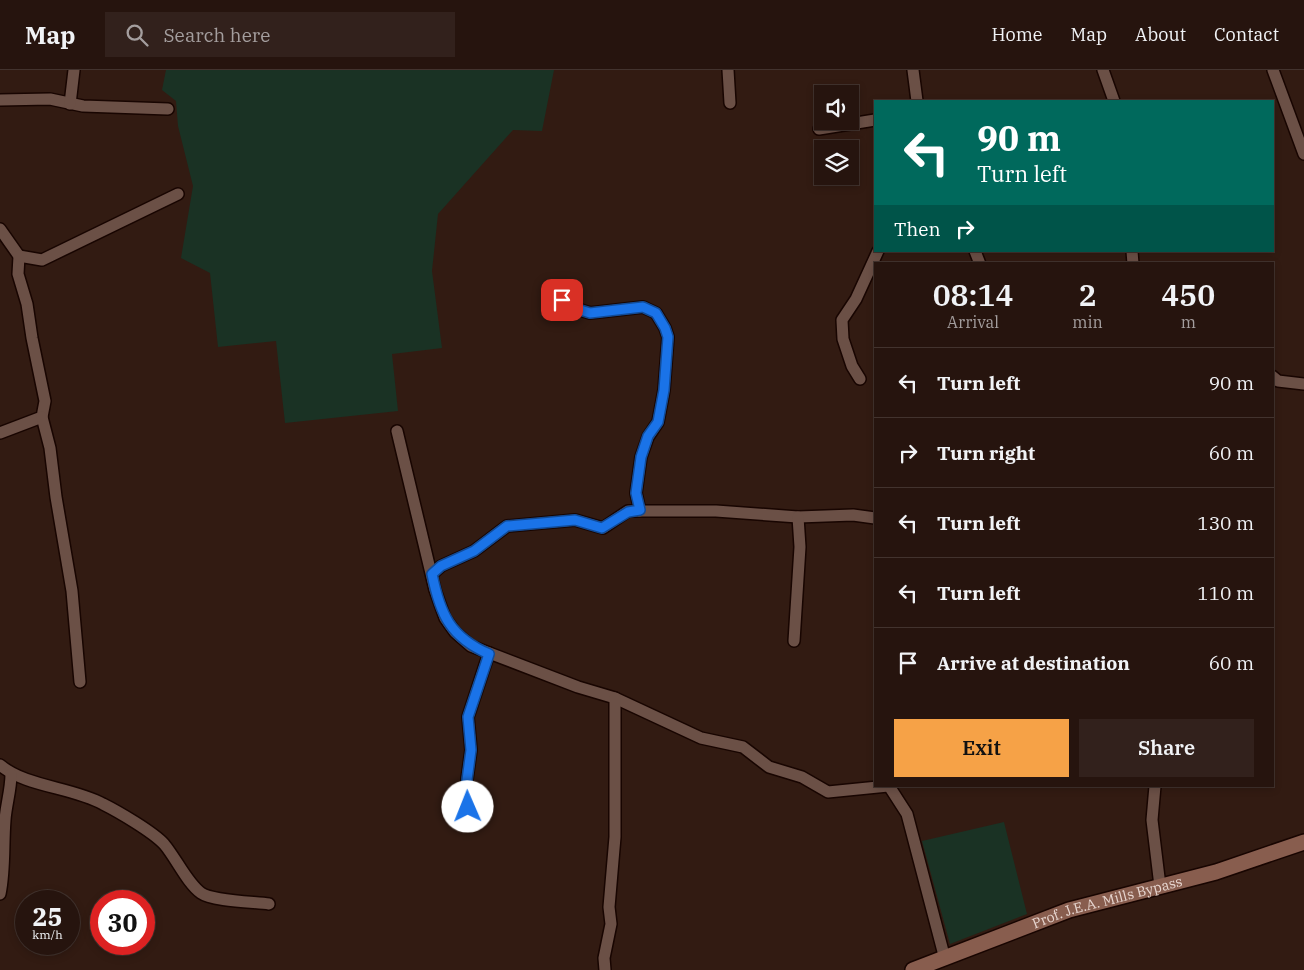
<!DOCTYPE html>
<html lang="en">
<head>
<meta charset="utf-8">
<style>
	body { margin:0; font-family:"IBM Plex Serif",serif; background:#32211c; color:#f1f3f6; height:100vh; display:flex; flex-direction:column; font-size:19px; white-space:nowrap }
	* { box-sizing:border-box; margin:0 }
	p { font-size:16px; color:#a49e9e }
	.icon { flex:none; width:28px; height:28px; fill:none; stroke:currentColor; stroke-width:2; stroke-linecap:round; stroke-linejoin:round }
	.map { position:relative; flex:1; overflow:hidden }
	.drawer { position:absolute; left:874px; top:192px; width:400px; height:525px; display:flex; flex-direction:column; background:#26140e; border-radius:0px; box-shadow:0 2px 8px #0003,0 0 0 1px #42332e }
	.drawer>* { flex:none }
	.banner { position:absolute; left:874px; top:30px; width:400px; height:152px; border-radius:0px; box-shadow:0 2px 8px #0003,0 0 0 1px #42332e; background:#00695c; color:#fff; overflow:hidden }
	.tools { position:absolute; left:814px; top:15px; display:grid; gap:10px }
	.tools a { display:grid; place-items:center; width:45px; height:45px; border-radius:0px; background:#26140e; box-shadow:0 2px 8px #0003,0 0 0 1px #42332e; font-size:25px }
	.speed { position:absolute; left:15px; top:820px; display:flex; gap:10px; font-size:25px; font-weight:700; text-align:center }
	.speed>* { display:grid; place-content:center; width:65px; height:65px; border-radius:50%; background:#26140e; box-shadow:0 2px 8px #0003,0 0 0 1px #42332e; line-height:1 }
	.speed small { font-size:12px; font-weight:400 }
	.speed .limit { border:8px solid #d22; background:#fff; color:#111 }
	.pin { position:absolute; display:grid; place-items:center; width:42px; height:42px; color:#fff; margin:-21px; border-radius:10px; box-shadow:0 2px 8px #0006 }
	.me { position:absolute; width:55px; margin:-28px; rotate:359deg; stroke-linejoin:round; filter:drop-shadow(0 0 4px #0008) }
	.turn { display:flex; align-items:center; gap:18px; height:105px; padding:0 20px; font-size:22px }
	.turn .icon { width:65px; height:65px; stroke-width:2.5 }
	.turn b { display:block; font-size:35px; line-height:42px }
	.then { display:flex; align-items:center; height:48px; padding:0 20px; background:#0003; gap:10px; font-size:19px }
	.eta { display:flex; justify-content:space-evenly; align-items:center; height:85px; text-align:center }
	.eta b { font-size:30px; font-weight:600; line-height:35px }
	.primary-button { display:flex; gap:10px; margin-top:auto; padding:10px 20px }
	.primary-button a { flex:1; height:58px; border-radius:0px; background:#f6a247; color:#111; font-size:20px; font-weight:600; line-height:58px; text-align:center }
	.primary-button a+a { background:#32211c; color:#f1f3f6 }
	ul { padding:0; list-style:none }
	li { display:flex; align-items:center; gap:15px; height:70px; padding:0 20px; border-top:1px solid #42332e }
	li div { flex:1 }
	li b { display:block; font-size:19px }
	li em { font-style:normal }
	header { display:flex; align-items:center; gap:30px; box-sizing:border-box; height:70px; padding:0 25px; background:#26140e; border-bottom:1px solid #42332e }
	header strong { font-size:24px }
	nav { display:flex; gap:28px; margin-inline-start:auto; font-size:18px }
	.search { width:350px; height:45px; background:#32211c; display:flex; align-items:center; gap:12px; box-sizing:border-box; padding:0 18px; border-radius:0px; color:#a49e9e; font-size:19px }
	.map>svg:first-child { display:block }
</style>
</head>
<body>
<header>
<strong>Map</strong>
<div class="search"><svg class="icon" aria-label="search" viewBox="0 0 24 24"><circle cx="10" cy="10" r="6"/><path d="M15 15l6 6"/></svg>Search here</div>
<nav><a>Home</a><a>Map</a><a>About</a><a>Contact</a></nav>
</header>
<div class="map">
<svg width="1304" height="900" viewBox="0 0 1304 900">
	<rect width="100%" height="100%" fill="#321b12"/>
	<!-- green -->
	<g fill="#1a3224">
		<path d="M166,0H554L542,61L513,60L438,144L432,201L442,278L392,284L398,341L285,353L276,271L218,277L210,203L181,188L193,116L178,56L176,31L162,20Z"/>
		<path d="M1004,752L1027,844L950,874L922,771Z"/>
	</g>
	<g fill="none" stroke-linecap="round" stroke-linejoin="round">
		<defs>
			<g id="street">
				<path d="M728,0L730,33"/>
				<path d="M913,0L917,31"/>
				<path d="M1103,0L1114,31"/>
				<path d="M1273,0L1304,84"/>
				<path d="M0,30L50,29L83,36L168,39"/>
				<path d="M70,34L74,0"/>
				<path d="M819,59L875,50"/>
				<path d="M0,159L19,186L18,204L27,234L32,268L45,331L42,347L0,363"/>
				<path d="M975,181L980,194"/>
				<path d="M1132,181L1133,194"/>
				<path d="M19,186L42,190L178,124"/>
				<path d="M562,230L574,238L590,243L643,237L656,243L665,258L668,267L664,320L658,352L648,367L641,387L636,423L640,441"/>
				<path d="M1272,306L1278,311L1304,314"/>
				<path d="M860,309L852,296L843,269L842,250L856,229L878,181"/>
				<path d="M42,347L50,378L56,427L72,521L80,612"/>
				<path d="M397,361L435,520L445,548L455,562L471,576L578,617L615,628L701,668L743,677L769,697L802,707L828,722L888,716"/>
				<path d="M432,504L441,496L474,481L507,456L575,450L603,458L628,441H716L798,447L853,445L875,448"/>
				<path d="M794,571L800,477L798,447"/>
				<path d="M0,695C26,717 72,717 103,734C119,742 153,762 164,774C176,788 187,813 201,823C212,831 254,832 269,834"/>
				<path d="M889,716L907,744L945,889"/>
				<path d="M1155,716L1152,750L1160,816"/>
				<path d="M468,751L467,709L471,680L468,647L489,583"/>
				<path d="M0,824C5,800 3,775 5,750C6,735 11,720 11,704"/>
				<path d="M605,900L604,888L611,854L609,837L615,767V628"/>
			</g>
			<g id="secondary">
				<path id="s1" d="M913,900L1069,840L1216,802L1304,772"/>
			</g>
		</defs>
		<!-- street casing -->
		<use href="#street" stroke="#180501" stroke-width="14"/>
		<!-- secondary casing -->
		<use href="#secondary" stroke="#180501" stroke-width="18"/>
		<!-- street -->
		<use href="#street" stroke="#6b5046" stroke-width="11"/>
		<!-- secondary -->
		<use href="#secondary" stroke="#885d4e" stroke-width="15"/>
	</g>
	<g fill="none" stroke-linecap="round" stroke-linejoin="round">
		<defs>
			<path id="route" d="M468,737L467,710L471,680L468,647L489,584C450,567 440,544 432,504L441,496L474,481L507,456L575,450L602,458L628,442L640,440L636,423L641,387L648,366L658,352L664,320L668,267L665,258L656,243L643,237L590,243L574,238L562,230"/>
		</defs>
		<!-- route casing -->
		<use href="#route" stroke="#114b97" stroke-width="12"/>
		<!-- route -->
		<use href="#route" stroke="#1a73e8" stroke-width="9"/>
	</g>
	<g text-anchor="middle" stroke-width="4" stroke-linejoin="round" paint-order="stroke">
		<!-- street labels -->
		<g font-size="14" fill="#e7d6d0" stroke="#120805">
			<text dy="5" stroke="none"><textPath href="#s1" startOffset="206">Prof. J.E.A. Mills Bypass</textPath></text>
		</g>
	</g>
</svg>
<div class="tools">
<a><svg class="icon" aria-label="sound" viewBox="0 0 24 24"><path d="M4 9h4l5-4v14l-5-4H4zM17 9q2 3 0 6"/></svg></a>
<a><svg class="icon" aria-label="layers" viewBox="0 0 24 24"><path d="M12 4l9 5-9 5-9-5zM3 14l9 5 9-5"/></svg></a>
</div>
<div class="speed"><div>25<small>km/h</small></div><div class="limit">30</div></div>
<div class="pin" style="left:562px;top:230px;background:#d93025"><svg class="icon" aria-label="arrive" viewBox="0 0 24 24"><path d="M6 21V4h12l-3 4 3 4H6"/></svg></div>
<svg class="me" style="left:468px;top:737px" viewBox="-20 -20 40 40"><circle r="19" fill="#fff"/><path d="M0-13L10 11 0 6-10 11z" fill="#1a73e8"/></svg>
<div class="banner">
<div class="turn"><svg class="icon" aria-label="left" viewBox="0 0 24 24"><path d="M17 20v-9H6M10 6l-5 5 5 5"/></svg><div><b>90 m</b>Turn left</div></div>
<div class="then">Then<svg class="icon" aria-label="right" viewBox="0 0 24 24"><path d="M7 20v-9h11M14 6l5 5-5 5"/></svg></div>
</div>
<section class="drawer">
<div class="eta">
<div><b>08:14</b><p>Arrival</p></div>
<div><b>2</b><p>min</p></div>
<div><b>450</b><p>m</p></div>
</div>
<ul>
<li><svg class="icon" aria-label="left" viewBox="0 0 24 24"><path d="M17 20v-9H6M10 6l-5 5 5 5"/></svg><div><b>Turn left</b></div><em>90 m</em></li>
<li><svg class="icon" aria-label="right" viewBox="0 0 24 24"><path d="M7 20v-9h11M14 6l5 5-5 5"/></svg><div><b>Turn right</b></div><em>60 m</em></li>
<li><svg class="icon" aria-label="left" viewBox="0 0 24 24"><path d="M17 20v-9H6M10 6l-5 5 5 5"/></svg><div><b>Turn left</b></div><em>130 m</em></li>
<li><svg class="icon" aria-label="left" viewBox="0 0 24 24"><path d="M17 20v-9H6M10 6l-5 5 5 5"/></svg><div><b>Turn left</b></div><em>110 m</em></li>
<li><svg class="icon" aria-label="arrive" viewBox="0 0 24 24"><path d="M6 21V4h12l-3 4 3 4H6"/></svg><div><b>Arrive at destination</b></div><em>60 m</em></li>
</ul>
<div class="primary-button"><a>Exit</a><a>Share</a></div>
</section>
</div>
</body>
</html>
